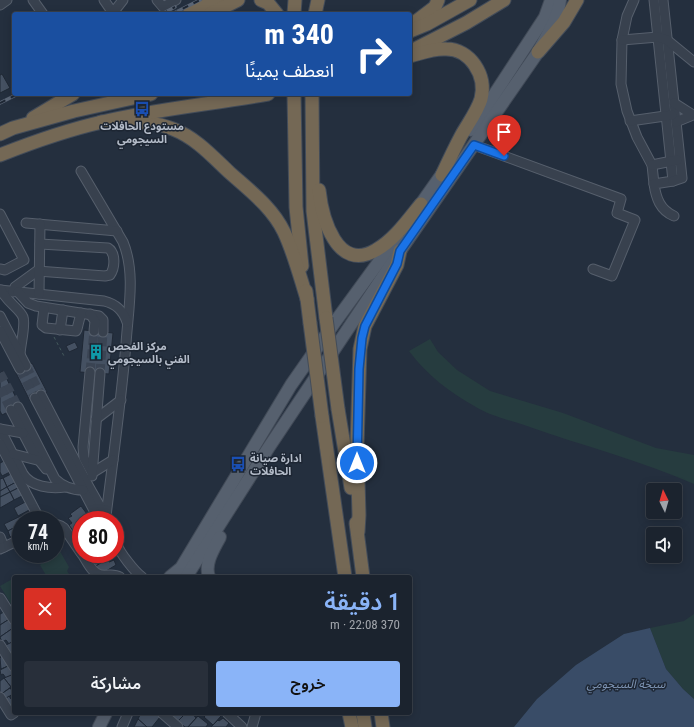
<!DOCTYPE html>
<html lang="ar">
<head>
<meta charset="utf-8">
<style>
	body { margin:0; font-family:"Roboto Condensed","Noto Sans Arabic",sans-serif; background:#282f3a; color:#f1f3f6; direction:rtl; height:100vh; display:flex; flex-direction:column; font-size:15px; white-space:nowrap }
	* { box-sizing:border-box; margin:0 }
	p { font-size:13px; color:#a0a4aa }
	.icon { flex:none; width:22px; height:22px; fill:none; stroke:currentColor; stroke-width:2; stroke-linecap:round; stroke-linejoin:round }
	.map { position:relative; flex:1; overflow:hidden; direction:ltr }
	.drawer { position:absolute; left:12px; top:575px; width:400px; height:140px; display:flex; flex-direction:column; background:#1b232e; border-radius:4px; box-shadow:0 2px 10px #0003,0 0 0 1px #39404a; direction:rtl }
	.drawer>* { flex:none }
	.banner { position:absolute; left:12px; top:12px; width:400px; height:84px; border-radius:4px; box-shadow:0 2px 10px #0003,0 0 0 1px #39404a; direction:rtl; background:#1a4fa0; color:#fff; overflow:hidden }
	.needle { width:26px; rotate:355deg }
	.fabs { position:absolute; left:646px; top:483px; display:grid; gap:8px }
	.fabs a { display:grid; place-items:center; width:36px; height:36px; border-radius:4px; background:#1b232e; box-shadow:0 2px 10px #0003,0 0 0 1px #39404a; font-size:20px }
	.speed { position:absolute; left:12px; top:511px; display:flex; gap:8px; font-size:20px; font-weight:700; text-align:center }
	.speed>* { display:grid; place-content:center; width:52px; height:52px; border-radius:50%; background:#1b232e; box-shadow:0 2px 10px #0003,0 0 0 1px #39404a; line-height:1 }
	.speed small { font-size:10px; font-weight:400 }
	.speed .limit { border:6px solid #d22; background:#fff; color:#111 }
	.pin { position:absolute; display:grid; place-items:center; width:34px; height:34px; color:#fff; margin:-41px -17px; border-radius:50% 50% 50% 0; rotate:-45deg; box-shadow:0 0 4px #0007 }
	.pin .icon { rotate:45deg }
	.me { position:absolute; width:44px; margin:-22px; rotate:0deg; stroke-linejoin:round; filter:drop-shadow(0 0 3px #0008) }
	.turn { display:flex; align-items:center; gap:14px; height:84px; padding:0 12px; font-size:18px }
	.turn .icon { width:52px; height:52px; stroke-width:2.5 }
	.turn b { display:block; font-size:28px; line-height:34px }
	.round { display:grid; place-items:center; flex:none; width:42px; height:42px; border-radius:4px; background:#282f3a }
	.overview { display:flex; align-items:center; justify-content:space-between; height:68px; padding:0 12px }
	h1 { font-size:24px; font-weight:600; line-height:30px; color:#8ab4f8 }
	.button { display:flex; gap:8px; margin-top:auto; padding:8px 12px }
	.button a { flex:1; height:46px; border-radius:4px; background:#8ab4f8; color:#111; font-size:16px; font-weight:600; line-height:46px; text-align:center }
	.button a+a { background:#282f3a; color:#f1f3f6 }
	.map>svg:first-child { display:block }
</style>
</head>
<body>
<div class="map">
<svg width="694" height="727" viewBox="0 0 694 727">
	<rect width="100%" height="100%" fill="#242f3e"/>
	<!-- green -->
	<g fill="#263c3f">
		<path d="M430,339L438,352L457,370L490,391L563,413L656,448L694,455V484C640,460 583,446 527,426C512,421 488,415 476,407C449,392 427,375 409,351Z"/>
		<path d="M57,546L69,567L67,571L69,574L64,577H47L40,565L46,560L43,554H55V547Z"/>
		<path d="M14,578V609L0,586Z"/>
		<path d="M694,614V699L683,689L666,669L650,628L684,621Z"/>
	</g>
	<!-- water -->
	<path fill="#394c67" d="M650,628L666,669L683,689L694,699V727H514L537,699L576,665L624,634Z"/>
	<!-- building -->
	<g fill="#455162" stroke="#1f2835">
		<path d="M2,74L10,88L0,93V75Z"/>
		<path d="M84,330L113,333L109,374L80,372Z"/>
		<path d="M75,342L78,348L69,352L66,346Z"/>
		<path d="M32,363L47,392L30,401L15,371Z"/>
		<path d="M3,371L20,406L2,415L0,411V373Z"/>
		<path d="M4,461L5,464L7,463L12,471L2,476L0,472V463Z"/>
		<path d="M13,473L18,481L7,487L3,478Z"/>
		<path d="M3,478L7,487L0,491V479Z"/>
		<path d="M18,481L20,487L10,492L7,487Z"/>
		<path d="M7,487L10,492L0,497V491Z"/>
		<path d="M20,487L24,495L14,500L10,492Z"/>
		<path d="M10,492L14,500L0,508V497Z"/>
		<path d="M27,501L31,509L18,516L14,508Z"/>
		<path d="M81,506L90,518L87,520H81V523L79,525L81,528L74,532L69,525L72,523L68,518L72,516L70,514Z"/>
		<path d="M33,509L36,519L27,520L23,515Z"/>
		<path d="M23,515L27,520H21V524L8,531L4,524Z"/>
		<path d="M17,526L21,533L10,537L8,531Z"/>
		<path d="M81,528V543L74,532Z"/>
		<path d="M88,554H102L92,561Z"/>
		<path d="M102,554H110L107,559L96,566L92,561Z"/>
		<path d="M107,559L109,562L114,560L116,565L106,571H99L96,566Z"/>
		<path d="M6,611L11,618L0,625V614Z"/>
		<path d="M11,618L14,621L12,624L13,628L0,637V625Z"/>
		<path d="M13,628L14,641L9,644L6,640L2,642L0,637Z"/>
		<path d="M14,641V657L13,658L6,645Z"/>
		<path d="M2,656L8,666L1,669L0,658Z"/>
		<path d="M8,666L14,674L6,678L3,674L1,675L0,670Z"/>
		<path d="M14,674V685L11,687L4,678Z"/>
		<path d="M4,678L11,687L0,695V681Z"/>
		<path d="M10,688L14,693L4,700L0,695Z"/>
		<path d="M9,696L11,699L14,696V711L5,699Z"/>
		<path d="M141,713H156L160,717L152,727H147L138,719Z"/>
		<path d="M169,713H186L178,721Z"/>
		<path d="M186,713H192L196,718L188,727H185L178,721Z"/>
		<path d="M208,713H217L221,716L213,725L204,717Z"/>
		<path d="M198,716L208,724L206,727H188Z"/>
		<path d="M223,718L229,723L226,727H211L218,720L219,721Z"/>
		<path d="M138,719L147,727H134Z"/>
	</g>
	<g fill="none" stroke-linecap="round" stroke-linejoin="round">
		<!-- minor-tunnel -->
		<g stroke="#3a4453" stroke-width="9" stroke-dasharray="9 4.5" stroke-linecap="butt">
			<path d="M26,366L41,395"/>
			<path d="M20,369L35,398"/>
			<path d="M90,372L94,331"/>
			<path d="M0,373L18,407"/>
			<path d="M100,373L103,332"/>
			<path d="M0,388L11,410"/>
		</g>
		<defs>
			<g id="minor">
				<path d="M33,0L43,14"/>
				<path d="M104,0L113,13"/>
				<path d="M157,0L163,7L176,0"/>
				<path d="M634,0L627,16L622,40L621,84L627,111L637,137L652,165L654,184"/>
				<path d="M654,0L673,181L654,184C656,198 660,210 674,216"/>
				<path d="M663,0L682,178L673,181"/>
				<path d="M0,5L7,0"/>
				<path d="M112,14L123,0"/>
				<path d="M622,40L658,37L667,40L694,62"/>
				<path d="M674,103L693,115L676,122"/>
				<path d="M630,121L672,115"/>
				<path d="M474,145L621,199L617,213L635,220L612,276L593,269"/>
				<path d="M652,165L677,160"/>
				<path d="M81,171L123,242C136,273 128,311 126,344C121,402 113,459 106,516"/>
				<path d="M0,214L24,260L5,270L0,269"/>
				<path d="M26,223L117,231"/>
				<path d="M0,290L104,301C116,304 123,310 127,322"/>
				<path d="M1,290C7,302 20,309 23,317C26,325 20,346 20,355"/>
				<path d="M13,292L15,287L37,271L105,276L110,275C115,268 116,253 108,248L40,244"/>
				<path d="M18,292L28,303L36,306L99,316L103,320V332"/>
				<path d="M39,294L40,224"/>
				<path d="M44,308L42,325L46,328L76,331L77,329L81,313"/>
				<path d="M90,314L95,321L94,331"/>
				<path d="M0,316L26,366"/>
				<path d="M60,330L63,310"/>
				<path d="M0,331L20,369"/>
				<path d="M90,372L83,447L84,458L92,473L113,460"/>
				<path d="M41,395L89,487L106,517"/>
				<path d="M35,398L99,520"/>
				<path d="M18,407L55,479C63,487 72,490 83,490"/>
				<path d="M11,410L34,454L46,469"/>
				<path d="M96,419L121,400"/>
				<path d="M0,429L23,474C31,487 51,489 65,487"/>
				<path d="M0,429L23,433"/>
				<path d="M0,444L40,520"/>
				<path d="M13,454L37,460"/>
				<path d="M92,476L100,373"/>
				<path d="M55,524L61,526L64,528L81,553"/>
				<path d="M115,532C117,537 117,539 117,544C119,552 135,572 142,577"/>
				<path d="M0,537L4,547"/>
				<path d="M0,549L21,539"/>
				<path d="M82,554C87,561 92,574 101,575C109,576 113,573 120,577"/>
				<path d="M0,598L14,620"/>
				<path d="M0,645L14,667"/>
				<path d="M0,697L11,715L14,713"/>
				<path d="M162,713L178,727"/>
				<path d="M227,713L242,727"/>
				<path d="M122,727L128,713"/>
				<path d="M252,727L256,713"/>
			</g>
			<g id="major">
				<path d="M471,130L545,17L551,0"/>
				<path d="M416,211L447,167"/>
				<path d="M170,577L181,568L291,385L335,322L397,237"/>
				<path d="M187,577L188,574L269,447L400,251L538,52C547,35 558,19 560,0"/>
				<path d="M209,577C204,563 214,549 220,537"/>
				<path d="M99,727L106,713"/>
			</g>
			<g id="highway">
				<path d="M261,0L268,3L277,14"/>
				<path d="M189,14L217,0"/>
				<path d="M210,14L238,0"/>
				<path d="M294,14L295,0"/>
				<path d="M315,14L318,0"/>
				<path d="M414,23L435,7L438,0"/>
				<path d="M410,31L427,24L470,0"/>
				<path d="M417,48L466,23L504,0"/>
				<path d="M538,52L564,22L577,0"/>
				<path d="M410,56C422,53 433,48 446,49C470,49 487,75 481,99C477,112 467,125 461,136C454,149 448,162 442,175"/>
				<path d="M294,94L296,207L302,266"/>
				<path d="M312,94L313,211L326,318"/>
				<path d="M33,118L73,94"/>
				<path d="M101,122C125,123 151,120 173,129C196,138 212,156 229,172C249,190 272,207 284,232C294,253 300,277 307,299"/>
				<path d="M0,134L13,128L74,111L151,94"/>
				<path d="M0,155C33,142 67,130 102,122C157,109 213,104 268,94"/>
				<path d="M319,190C322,218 337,273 376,250C394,240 408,220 421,204"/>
				<path d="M306,291L310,323"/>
				<path d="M338,409L351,488"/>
				<path d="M322,416L345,577"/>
				<path d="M356,523L363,577"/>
				<path d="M358,532L359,515L357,445L360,349L365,326L397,265L400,251"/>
				<path d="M349,713L352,727"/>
				<path d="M363,713L365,727"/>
				<path d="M381,713L383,727"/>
			</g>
		</defs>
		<!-- minor casing -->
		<use href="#minor" stroke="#565f6c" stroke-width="11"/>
		<!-- major casing -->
		<use href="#major" stroke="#414a57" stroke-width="14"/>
		<!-- highway casing -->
		<use href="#highway" stroke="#434c59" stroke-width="15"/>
		<!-- path -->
		<path stroke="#44595c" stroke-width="1" stroke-dasharray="3 3" stroke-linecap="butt" d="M54,337L64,356"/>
		<!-- minor -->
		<use href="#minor" stroke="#38414e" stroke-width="9"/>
		<!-- major -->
		<use href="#major" stroke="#56606e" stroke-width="12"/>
		<!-- highway -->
		<use href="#highway" stroke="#746855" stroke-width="13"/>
		<defs>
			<g id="rail">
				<path d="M162,14L175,7"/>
				<path d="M172,14L200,0"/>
				<path d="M0,103L18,94"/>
			</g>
		</defs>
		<!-- rail casing -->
		<use href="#rail" stroke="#5a6575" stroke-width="3.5"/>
		<!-- rail -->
		<use href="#rail" stroke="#1d2633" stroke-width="2" stroke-dasharray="6" stroke-linecap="butt"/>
		<defs>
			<g id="highway-bridge">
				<path d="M326,318L338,409"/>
				<path d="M310,323L322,416"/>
			</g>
		</defs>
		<!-- highway-bridge casing -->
		<use href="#highway-bridge" stroke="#434c59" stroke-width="15" stroke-linecap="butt"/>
		<!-- highway-bridge -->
		<use href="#highway-bridge" stroke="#746855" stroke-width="13"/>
	</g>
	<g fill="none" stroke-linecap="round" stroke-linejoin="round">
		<defs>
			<path id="route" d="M357,463L359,369L362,338L365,326L397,264L400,251L474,145L504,156"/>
		</defs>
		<!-- route casing -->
		<use href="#route" stroke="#114b97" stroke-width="10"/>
		<!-- route -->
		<use href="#route" stroke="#1a73e8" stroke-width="7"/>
	</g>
	<!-- icons -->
	<defs>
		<symbol id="bus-bare" viewBox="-9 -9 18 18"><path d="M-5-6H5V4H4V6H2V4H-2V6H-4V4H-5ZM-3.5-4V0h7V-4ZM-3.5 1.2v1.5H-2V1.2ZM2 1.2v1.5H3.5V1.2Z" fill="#1a4fb4" stroke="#1d2633" stroke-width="2.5" paint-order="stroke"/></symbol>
		<symbol id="building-bare" viewBox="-9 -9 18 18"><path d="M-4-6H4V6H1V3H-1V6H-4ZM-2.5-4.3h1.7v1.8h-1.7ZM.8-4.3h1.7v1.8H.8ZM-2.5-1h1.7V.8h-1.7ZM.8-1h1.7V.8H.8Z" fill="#0f9aa8" stroke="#1d2633" stroke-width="2.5" paint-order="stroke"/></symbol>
	</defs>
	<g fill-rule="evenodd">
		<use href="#bus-bare" x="131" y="98" width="22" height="22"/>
		<use href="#building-bare" x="85" y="341" width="22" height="22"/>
		<use href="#bus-bare" x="227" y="453" width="22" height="22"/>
	</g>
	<g text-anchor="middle" stroke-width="3" stroke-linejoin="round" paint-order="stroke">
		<!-- poi labels -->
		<g font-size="11" font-weight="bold" fill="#b4bcc9" stroke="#1d2633" text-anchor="start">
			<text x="142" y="130" text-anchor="middle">مستودع الحافلات<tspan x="142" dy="13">السيجومي</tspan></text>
			<text x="108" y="350">مركز الفحص<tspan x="108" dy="13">الفني بالسيجومي</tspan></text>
			<text x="250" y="462">ادارة صيانة<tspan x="250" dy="13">الحافلات</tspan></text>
		</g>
		<!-- water labels -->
		<g font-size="12" font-style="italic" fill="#7c92b1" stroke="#1d2633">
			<text x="626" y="688">سبخة السيجومي</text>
		</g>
	</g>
</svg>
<div class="fabs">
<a><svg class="needle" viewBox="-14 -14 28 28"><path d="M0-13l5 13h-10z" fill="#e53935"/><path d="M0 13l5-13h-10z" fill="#a0a4aa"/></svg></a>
<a><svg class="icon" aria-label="sound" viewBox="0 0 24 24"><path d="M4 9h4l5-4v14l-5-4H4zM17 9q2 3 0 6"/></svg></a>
</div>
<div class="speed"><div>74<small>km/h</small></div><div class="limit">80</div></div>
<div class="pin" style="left:504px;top:156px;background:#d93025"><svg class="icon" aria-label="arrive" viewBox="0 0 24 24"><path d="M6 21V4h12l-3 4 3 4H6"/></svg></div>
<svg class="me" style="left:357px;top:463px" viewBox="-20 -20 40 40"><circle r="17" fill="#1a73e8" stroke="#fff" stroke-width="3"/><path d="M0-11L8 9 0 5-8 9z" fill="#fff"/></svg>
<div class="banner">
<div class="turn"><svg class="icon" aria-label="right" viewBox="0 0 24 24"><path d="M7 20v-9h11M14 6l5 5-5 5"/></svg><div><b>340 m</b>انعطف يمينًا</div></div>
</div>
<section class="drawer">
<div class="overview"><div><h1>1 دقيقة</h1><p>370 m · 22:08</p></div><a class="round" style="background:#d93025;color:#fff"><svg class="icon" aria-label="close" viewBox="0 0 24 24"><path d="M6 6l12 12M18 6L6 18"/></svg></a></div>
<div class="button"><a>خروج</a><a>مشاركة</a></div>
</section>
</div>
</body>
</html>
